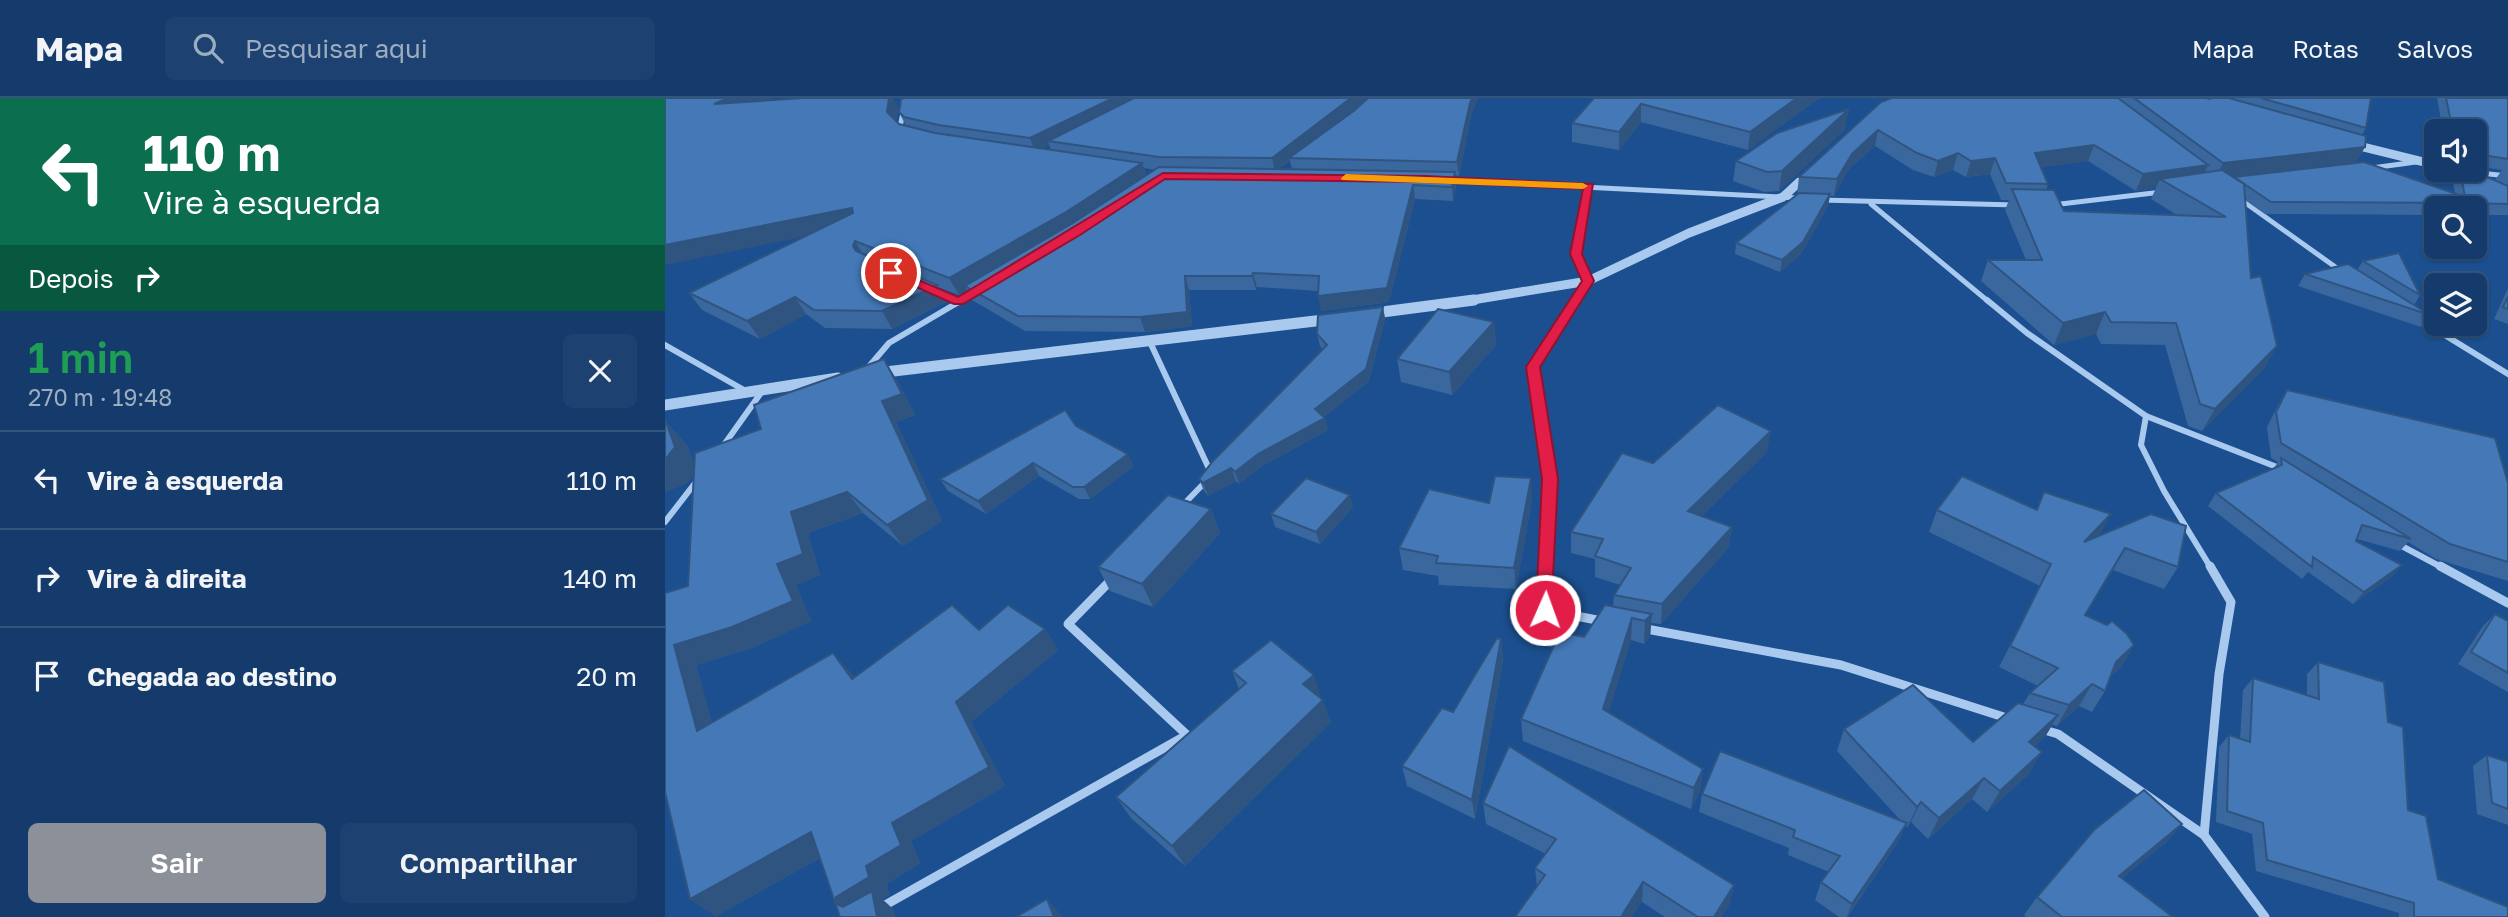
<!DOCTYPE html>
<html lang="pt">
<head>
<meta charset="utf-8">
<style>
	body { margin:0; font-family:"Golos Text",sans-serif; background:#1d4271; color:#f1f3f6; height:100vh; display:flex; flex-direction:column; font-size:26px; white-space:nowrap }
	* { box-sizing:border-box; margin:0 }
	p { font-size:23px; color:#9dadc1 }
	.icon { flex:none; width:38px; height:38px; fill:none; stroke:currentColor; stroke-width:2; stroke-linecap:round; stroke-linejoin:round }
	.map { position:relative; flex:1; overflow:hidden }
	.side { display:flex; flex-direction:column; background:#143b6b; width:665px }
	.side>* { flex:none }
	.guide { background:#0b6e4f; color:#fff; overflow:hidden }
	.controls { position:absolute; left:1759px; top:21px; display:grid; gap:14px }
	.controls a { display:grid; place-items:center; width:63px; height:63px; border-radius:10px; background:#143b6b; box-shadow:0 2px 5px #0004,0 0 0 2px #33557e; font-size:35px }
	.pin { position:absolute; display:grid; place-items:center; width:60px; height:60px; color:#fff; margin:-30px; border:4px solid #fff; border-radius:50%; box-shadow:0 2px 7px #0007 }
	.me { position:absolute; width:77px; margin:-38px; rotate:2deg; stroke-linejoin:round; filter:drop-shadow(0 0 5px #0008) }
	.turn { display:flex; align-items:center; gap:24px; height:147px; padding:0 28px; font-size:32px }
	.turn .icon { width:91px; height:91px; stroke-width:2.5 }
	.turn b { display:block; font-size:49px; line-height:60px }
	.then { display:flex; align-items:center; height:66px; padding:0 28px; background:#0003; gap:14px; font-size:26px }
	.round { display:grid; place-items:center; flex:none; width:74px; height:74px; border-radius:10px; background:#1d4271 }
	.headline { display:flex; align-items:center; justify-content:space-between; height:119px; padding:0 28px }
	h1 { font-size:42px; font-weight:600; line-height:52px; color:#1e9e55 }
	.action { display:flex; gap:14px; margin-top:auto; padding:14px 28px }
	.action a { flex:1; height:80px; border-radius:10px; background:#8c9099; color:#fff; font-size:28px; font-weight:600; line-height:80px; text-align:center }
	.action a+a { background:#1d4271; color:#f1f3f6 }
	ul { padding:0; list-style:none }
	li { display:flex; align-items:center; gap:21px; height:98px; padding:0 28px; border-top:2px solid #33557e }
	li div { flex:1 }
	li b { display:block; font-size:26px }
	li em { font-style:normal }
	header { display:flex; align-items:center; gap:42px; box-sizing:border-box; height:98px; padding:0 35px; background:#143b6b; border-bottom:2px solid #33557e }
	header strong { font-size:33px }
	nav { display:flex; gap:38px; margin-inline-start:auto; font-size:24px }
	.search { width:490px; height:63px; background:#1d4271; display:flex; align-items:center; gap:18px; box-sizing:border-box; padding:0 24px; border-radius:10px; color:#9dadc1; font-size:26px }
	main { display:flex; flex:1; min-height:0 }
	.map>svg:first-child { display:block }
</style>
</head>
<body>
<header>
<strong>Mapa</strong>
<div class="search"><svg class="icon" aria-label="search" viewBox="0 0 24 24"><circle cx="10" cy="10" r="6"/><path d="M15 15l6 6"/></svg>Pesquisar aqui</div>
<nav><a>Mapa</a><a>Rotas</a><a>Salvos</a></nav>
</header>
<main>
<section class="side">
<div class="guide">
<div class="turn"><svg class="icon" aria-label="left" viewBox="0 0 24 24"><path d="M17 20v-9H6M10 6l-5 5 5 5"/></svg><div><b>110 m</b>Vire à esquerda</div></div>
<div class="then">Depois<svg class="icon" aria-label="right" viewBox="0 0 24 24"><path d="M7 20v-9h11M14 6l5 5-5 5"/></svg></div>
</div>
<div class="headline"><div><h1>1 min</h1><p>270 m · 19:48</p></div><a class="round"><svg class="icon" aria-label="close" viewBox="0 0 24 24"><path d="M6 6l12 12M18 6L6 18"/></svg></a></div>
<ul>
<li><svg class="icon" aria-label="left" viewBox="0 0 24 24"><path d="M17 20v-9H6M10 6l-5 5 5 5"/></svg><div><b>Vire à esquerda</b></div><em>110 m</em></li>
<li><svg class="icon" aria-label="right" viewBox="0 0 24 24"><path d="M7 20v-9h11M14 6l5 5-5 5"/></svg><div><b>Vire à direita</b></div><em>140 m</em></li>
<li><svg class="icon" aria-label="arrive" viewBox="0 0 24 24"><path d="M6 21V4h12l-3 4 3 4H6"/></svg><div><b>Chegada ao destino</b></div><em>20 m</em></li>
</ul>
<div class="action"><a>Sair</a><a>Compartilhar</a></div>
</section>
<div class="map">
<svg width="1843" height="819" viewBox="0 0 1843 819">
	<rect width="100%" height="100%" fill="#1b4f8f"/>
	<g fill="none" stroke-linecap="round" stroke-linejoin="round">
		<!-- minor-far2 -->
		<g stroke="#a9c9ee" stroke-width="5">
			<path d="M239,10L235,29L240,34"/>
			<path d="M1707,70L1751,64"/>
			<path d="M1805,74L1843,78"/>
			<path d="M783,82L1134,100"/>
			<path d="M1575,101L1676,173"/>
			<path d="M1156,102L1351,107"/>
			<path d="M1206,106L1324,204"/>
			<path d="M1387,107L1497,94"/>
			<path d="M269,193L294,204"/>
			<path d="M294,204L312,193"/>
			<path d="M910,204L923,183L911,156L924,88"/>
		</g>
		<!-- minor-far1 -->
		<g stroke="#a9c9ee" stroke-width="6">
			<path d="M290,202L294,204"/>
			<path d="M1322,202L1362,235L1481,318L1476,347L1499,393L1546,470"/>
			<path d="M1752,220L1843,276"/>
			<path d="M484,242L547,377L517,408"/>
			<path d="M0,247L79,292"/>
			<path d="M201,272L224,245L297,202"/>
			<path d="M1481,318L1617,371"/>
			<path d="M56,351L98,292"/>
			<path d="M0,424L34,380"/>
			<path d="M1733,446L1778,470"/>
			<path d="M882,470L885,381L868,269L911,202"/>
		</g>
		<!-- minor -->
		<g stroke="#a9c9ee" stroke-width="9">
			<path d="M882,468L880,512L937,523"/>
			<path d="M1775,468L1843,505"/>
			<path d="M976,530L1176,567L1345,621"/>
			<path d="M1376,631L1393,636L1539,737L1600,819"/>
			<path d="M1539,737L1554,576L1566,504L1545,468"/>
			<path d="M199,819L522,637L403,526L448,480"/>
		</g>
		<!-- tertiary-far1 -->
		<g stroke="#a9c9ee" stroke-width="9">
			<path d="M1686,46L1771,67"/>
			<path d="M795,204L923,183L1024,135L1118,99L1144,75"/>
		</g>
		<!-- tertiary -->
		<g stroke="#a9c9ee" stroke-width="11">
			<path d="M702,216L809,202"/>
			<path d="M212,275L667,221"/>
			<path d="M0,307L173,280"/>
		</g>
	</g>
	<!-- wall -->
	<g fill="#3a679d" fill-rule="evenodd">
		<path d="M0,0H107L101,3L233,9L231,23L234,26L241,28L234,14L813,0L806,18L794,78L790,77L791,88L788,103L750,101L724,204L656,213L653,193L592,189L591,192H524L527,228L480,234L360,233L307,202L302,192L294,197L273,189L281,204L227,231L160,230L141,216L95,241L37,212L24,195L139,139ZM384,47L386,52L378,50ZM625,63L627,72L613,71ZM479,70L491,72L482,78Z"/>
		<path d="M929,0H1154L1083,52L976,24L954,52L907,44V25Z"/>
		<path d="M1227,0H1541L1545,1V0H1706L1701,30L1697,37L1700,49L1690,65L1790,95L1787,78L1791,72H1806L1830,82L1837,72L1810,68V33H1778L1772,0H1843V117H1810V110H1771V117L1600,116L1580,102L1586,180L1612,248L1599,270L1537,333L1523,328L1500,247L1436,246L1431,236L1389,247L1316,183L1323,162H1361L1340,112L1344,102H1336L1325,76L1301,79L1288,72L1269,79L1248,72L1210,48L1183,72L1169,98H1165L1163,108L1136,156L1115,174L1070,156L1071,145L1132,96L1134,79ZM1423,63L1471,93L1491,90L1486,101L1512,117L1399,113L1381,92L1383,86L1376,69Z"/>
		<path d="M1180,31L1114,93L1099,94L1068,83L1071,63Z"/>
		<path d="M1698,163L1755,197L1749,207L1765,217L1756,229L1633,188L1640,176L1692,172Z"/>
		<path d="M1843,190V226L1829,221Z"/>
		<path d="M718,209L720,221L704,283L659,319L663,332L597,368L574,386L571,383L543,398L539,393L534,381L657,251L655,248L652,236Z"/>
		<path d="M829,224L831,247L787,297L736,284L732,261Z"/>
		<path d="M232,282L250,317L231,324L277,423L238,448L198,415L143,435L155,477L131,487L146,523L87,550L31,567L47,625L168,555L189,579L314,532L380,531L393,552L306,624L340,688L246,743L255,765L222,786L224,797L217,801L228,811L230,819H175L155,760L51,818L25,801L23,488L29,375L22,385L0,394V324H1L22,347L30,370Z"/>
		<path d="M1622,292L1843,385V483L1771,461L1743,444L1735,453L1692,441L1691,443L1737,467L1726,479L1688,506L1643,474L1637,481L1543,408L1551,395L1609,370L1613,364L1606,360L1602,329L1613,307Z"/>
		<path d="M411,328L469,368L425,401H414L374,378L321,416L283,393L275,381Z"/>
		<path d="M1102,354L1037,418L1067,429L1063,450L996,526L986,525L985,539L979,546L966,542L943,615L1038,671L1035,692L1026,711L858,643L856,621L919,539L948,509L949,497L955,487L930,479V461L906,455V434L988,365Z"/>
		<path d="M1379,394L1435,437L1513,469L1499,491L1448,472L1420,517L1469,547L1456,569L1446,578L1440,593L1427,614L1414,608L1392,628L1387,627L1380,639L1370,648L1364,676L1322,714L1307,701L1263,741L1246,724L1242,730L1241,727L1233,744L1182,819H1174L1150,802L1156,784L1164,774L1123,757L1124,750L1034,714L1037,696L1237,724L1172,653L1179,631L1308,644L1358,606L1365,595L1373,588L1334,569L1375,488L1264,434L1272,412H1371Z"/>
		<path d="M867,402L851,491L774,487L773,478L738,472L734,450L824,405Z"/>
		<path d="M688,409L655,446L610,429L606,416Z"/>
		<path d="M546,411L555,435L488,509L445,493L433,469Z"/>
		<path d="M1830,516L1843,523V594L1793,566L1818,528Z"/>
		<path d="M836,541L838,562L810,721L742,688L737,668L788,614Z"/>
		<path d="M1653,564L1723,624L1743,712L1773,781L1843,819H1734V815L1591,773L1587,736L1551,724L1554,649L1564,637L1575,641L1578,592L1588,580L1642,598V576Z"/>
		<path d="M567,573L656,599V600L666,624L520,768L466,720L451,699L574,591Z"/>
		<path d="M1822,657L1843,664V727L1812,716L1808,668Z"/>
		<path d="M818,705L1069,787L1064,807L1056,819H1000L977,804L872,789L870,770L881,756L821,726Z"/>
		<path d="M1517,726L1500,745L1457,780L1508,819H1361L1359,817L1372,799Z"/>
	</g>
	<!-- shaded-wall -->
	<g fill="#305480">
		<path d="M63,0H107L59,22L49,6Z"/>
		<path d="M224,0H228L233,9L230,30L222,14Z"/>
		<path d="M448,0H479L383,43L384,47L370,54L365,40Z"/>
		<path d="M686,0H705L627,61L624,60L625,63L610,74L607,60Z"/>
		<path d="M807,0H813L806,18L794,78L792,64L805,5Z"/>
		<path d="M1132,0H1154L1083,52L1085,34Z"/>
		<path d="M976,6V24L954,52V34Z"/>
		<path d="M1184,11L1180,31L1114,93L1117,73Z"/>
		<path d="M1213,32L1210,48L1183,72L1169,98L1172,81L1187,56Z"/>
		<path d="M1429,47L1423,63L1364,71L1370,55Z"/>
		<path d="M1700,49L1690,65L1550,81L1558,65Z"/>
		<path d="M1293,55L1288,72L1269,79L1273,63Z"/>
		<path d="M1330,60L1325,76L1301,79L1306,63Z"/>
		<path d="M477,65L483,81L300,188L302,192L294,197L284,180Z"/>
		<path d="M1543,67L1535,84L1495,81L1491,90L1471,93L1478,76Z"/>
		<path d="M790,74L791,88L788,103L787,89Z"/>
		<path d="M748,87L750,101L724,204L656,213L653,198Z"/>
		<path d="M1165,96L1163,108L1136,156L1115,174L1117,162Z"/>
		<path d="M187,110L196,127L0,167V147Z"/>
		<path d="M190,143L200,160L198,165L188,148Z"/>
		<path d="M588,175L592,189L591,192L587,178Z"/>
		<path d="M520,178L524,192L527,228L480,234L475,219Z"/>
		<path d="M272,187L281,204L227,231L217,213Z"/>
		<path d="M130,199L141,216L95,241L82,223Z"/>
		<path d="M718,209L720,221L704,283L654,323L660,320L663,332L597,368L574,386L570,374L650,311Z"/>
		<path d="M1440,214L1431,236L1389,247L1398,225Z"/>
		<path d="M829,224L831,247L787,297L784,274Z"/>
		<path d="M1612,248L1599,270L1537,333L1550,311Z"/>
		<path d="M219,261L232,282L250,317L231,324L277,423L238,448L222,427L217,303Z"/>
		<path d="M1,324L22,347L31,373L22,385L0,394Z"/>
		<path d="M1106,333L1102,354L1021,434L1023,413Z"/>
		<path d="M463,356L469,368L425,401L419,389Z"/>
		<path d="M368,365L374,378L321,416L313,403Z"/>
		<path d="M566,370L571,383L543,398L538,385Z"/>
		<path d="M866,380L867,402L851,491L849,470Z"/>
		<path d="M182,394L198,415L143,435L155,477L131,487L146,523L87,550L31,567L55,653L32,633L9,547L126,414Z"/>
		<path d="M685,397L688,409L655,446L651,434Z"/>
		<path d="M546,411L555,435L488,509L477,486Z"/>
		<path d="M1446,416L1434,439L1419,444Z"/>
		<path d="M1067,429L1063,450L996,526L997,506Z"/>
		<path d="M1460,450L1448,472L1407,538L1420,517Z"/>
		<path d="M1737,467L1726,479L1688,506L1699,494Z"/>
		<path d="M987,516L985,539L979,546L980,523Z"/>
		<path d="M967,520L966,542L938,633V611Z"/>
		<path d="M380,531L393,552L306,624L340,688L246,743L255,765L222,786L224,797L217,801L228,811L230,819H212L193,816L171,806V799L201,768L227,725L291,604Z"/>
		<path d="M836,541L838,562L810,721L807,702Z"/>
		<path d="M1469,547L1456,569L1438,585L1451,564Z"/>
		<path d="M168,555L186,575L205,601L187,581Z"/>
		<path d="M649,577L656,599L646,608L638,586Z"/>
		<path d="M1427,586L1414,608L1392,628L1404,607Z"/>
		<path d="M658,602L666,624L520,768L507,748Z"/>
		<path d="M1393,617L1380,639L1351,665L1364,644Z"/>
		<path d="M1377,654L1364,676L1322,714L1335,693Z"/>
		<path d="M1038,671L1035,692L1026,711L1029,690Z"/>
		<path d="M1319,680L1307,701L1263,741L1274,720Z"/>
		<path d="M1256,704L1246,724L1242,730L1252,709Z"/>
		<path d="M1242,725L1233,744L1181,819L1187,806Z"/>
		<path d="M1517,726L1500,745L1438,796L1454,778Z"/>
		<path d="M146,734L167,753L51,818L25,801Z"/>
		<path d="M978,784L977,804L967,819H956Z"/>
		<path d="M1069,787L1064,807L1056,819H1049Z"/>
		<path d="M382,801L396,817L397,819H389Z"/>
	</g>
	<!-- building -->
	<g fill="#4478b7" stroke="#305480" stroke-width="2">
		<path d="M0,0H63L49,6L138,0H224L222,14L234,26L270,35L477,65L401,114L284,180L190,143L188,148L191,153L272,187L217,213L149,212L130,199L82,223L24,195L188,115L187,110L0,147Z"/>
		<path d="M239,0H448L365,40L274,27L239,19L234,14L236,1Z"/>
		<path d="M469,0H686L607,60L494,59L383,43Z"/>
		<path d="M703,0H807L805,5L792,64L624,60L690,12Z"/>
		<path d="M929,0H1132L1085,34L976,6L954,34L907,25Z"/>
		<path d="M1227,0H1453L1543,67L1478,76L1429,47L1370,55L1383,86L1341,85L1330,60L1306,63L1293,55L1273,63L1252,55L1213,32L1187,56L1172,81L1134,79L1216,4Z"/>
		<path d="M1469,0H1541L1545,1L1546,0H1564L1701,38L1700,49L1558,65Z"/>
		<path d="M1596,0H1706L1701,30Z"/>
		<path d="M1781,0H1843V61L1810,56V33H1788Z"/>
		<path d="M1184,11L1117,73L1102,74L1071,63L1112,35Z"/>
		<path d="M1699,64L1800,99L1795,72H1806L1843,88V106L1802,105L1801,102V105L1606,104L1569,79Z"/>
		<path d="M494,69L790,74L787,89L748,87L722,190L653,198L654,178L588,175L587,178H520L522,214L475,219L353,218L300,188L408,125Z"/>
		<path d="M1557,72L1579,86L1586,180L1596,178L1612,248L1550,311L1535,306L1511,225L1446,224L1440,214L1398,225L1323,162H1377L1347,91L1389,92L1399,113L1561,119L1495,81Z"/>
		<path d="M1134,95L1165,96L1138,144L1117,162L1071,145Z"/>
		<path d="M1734,155L1755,197L1698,163Z"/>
		<path d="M1683,166L1765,217L1640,176Z"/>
		<path d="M1843,199V211L1838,209Z"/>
		<path d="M718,209L701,271L650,311L660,320L593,356L570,374L566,370L538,385L534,381L548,363L662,247L652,236L653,217Z"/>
		<path d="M773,211L829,224L784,274L732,261Z"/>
		<path d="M219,261L237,296L217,303L263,402L222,427L182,394L126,414L138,456L112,466L128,503L67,529L9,547L32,633L168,555L187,581L287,507L314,532L343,507L380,531L291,604L324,669L227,725L236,747L201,768L204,779L171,799V806L178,809L207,793L212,819H175L146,734L25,801L0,694V495L23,488L30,355L96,331L89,307Z"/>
		<path d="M1622,292L1830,340L1843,385V464L1785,446L1616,345L1611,314Z"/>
		<path d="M1053,307L1106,333L1023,413L1067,429L997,506L949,497L966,470L930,458L938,441L906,434L957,355L988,365Z"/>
		<path d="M400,312L411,328L463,356L419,389H408L368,365L313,403L275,381Z"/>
		<path d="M0,324H1L10,349L0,362Z"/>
		<path d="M1616,360L1746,441L1697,427L1691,443L1737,467L1699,494L1648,459L1647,469L1551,395L1617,367Z"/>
		<path d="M830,378L866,380L849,470L771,465L773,458L734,450L764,391L824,405Z"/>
		<path d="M1297,378L1372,412L1379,394L1446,416L1419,444L1486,416L1521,428L1513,469L1460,450L1420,517L1442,527L1447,523L1462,536L1469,547L1451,564L1440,593L1427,586L1404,607L1365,595L1393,570L1345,548L1386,466L1272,412Z"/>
		<path d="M641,380L685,397L651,434L606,416Z"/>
		<path d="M503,397L546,411L477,486L433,469Z"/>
		<path d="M940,507L987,516L980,523L967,520L938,611L1038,671L1029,690L856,621L895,534L919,539Z"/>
		<path d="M1830,516L1843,523V575L1806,554Z"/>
		<path d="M832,540L836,541L807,702L737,668L777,610L788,614Z"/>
		<path d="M606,542L649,577L638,586L658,602L507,748L451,699L581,585L567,573Z"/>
		<path d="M1653,564L1719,584L1723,624L1738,629L1743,712L1761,718L1773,781L1843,809V819H1749V805L1602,762L1598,725L1562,713L1564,637L1585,644L1588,580L1654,601Z"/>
		<path d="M1248,587L1308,644L1353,605L1393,617L1364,644L1377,654L1335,693L1319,680L1274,720L1256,704L1252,709L1179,631Z"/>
		<path d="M844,648L1069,787L1049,819H1033L978,784L956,819H850L880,777L870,770L891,741L818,705Z"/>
		<path d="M1055,653L1242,725L1187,806L1156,784L1175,758L1128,739L1130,732L1037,696Z"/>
		<path d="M1822,657L1843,664V711L1827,705Z"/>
		<path d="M1479,692L1517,726L1454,778L1508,819H1397L1372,799L1429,732Z"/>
		<path d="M382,801L389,819H351Z"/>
	</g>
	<!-- route -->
	<path fill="#e11d48" stroke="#92132f" stroke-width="2" d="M498,75L760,78L928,86L917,156L929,183L875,269L893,381L886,517L880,519L871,512L877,381L861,269L917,183L905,156L918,91L760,84L500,81L415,137L298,206H289L220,175L230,172L293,199Z"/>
	<!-- slow -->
	<path fill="#f59e0b" d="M681,76L918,85L923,88L918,91L677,82L676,80Z"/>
</svg>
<div class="controls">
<a><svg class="icon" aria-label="sound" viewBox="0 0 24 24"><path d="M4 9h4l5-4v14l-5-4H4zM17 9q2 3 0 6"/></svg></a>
<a><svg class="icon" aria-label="search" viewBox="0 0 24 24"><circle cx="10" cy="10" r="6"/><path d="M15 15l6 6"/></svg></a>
<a><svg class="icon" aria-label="layers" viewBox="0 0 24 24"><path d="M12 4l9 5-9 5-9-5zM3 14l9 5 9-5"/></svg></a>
</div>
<div class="pin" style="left:226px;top:175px;background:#d93025"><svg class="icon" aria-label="arrive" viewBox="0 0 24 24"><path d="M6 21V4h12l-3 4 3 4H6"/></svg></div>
<svg class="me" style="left:880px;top:512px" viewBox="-20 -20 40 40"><circle r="17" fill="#e11d48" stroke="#fff" stroke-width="3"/><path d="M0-11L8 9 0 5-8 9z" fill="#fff"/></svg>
</div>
</main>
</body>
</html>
